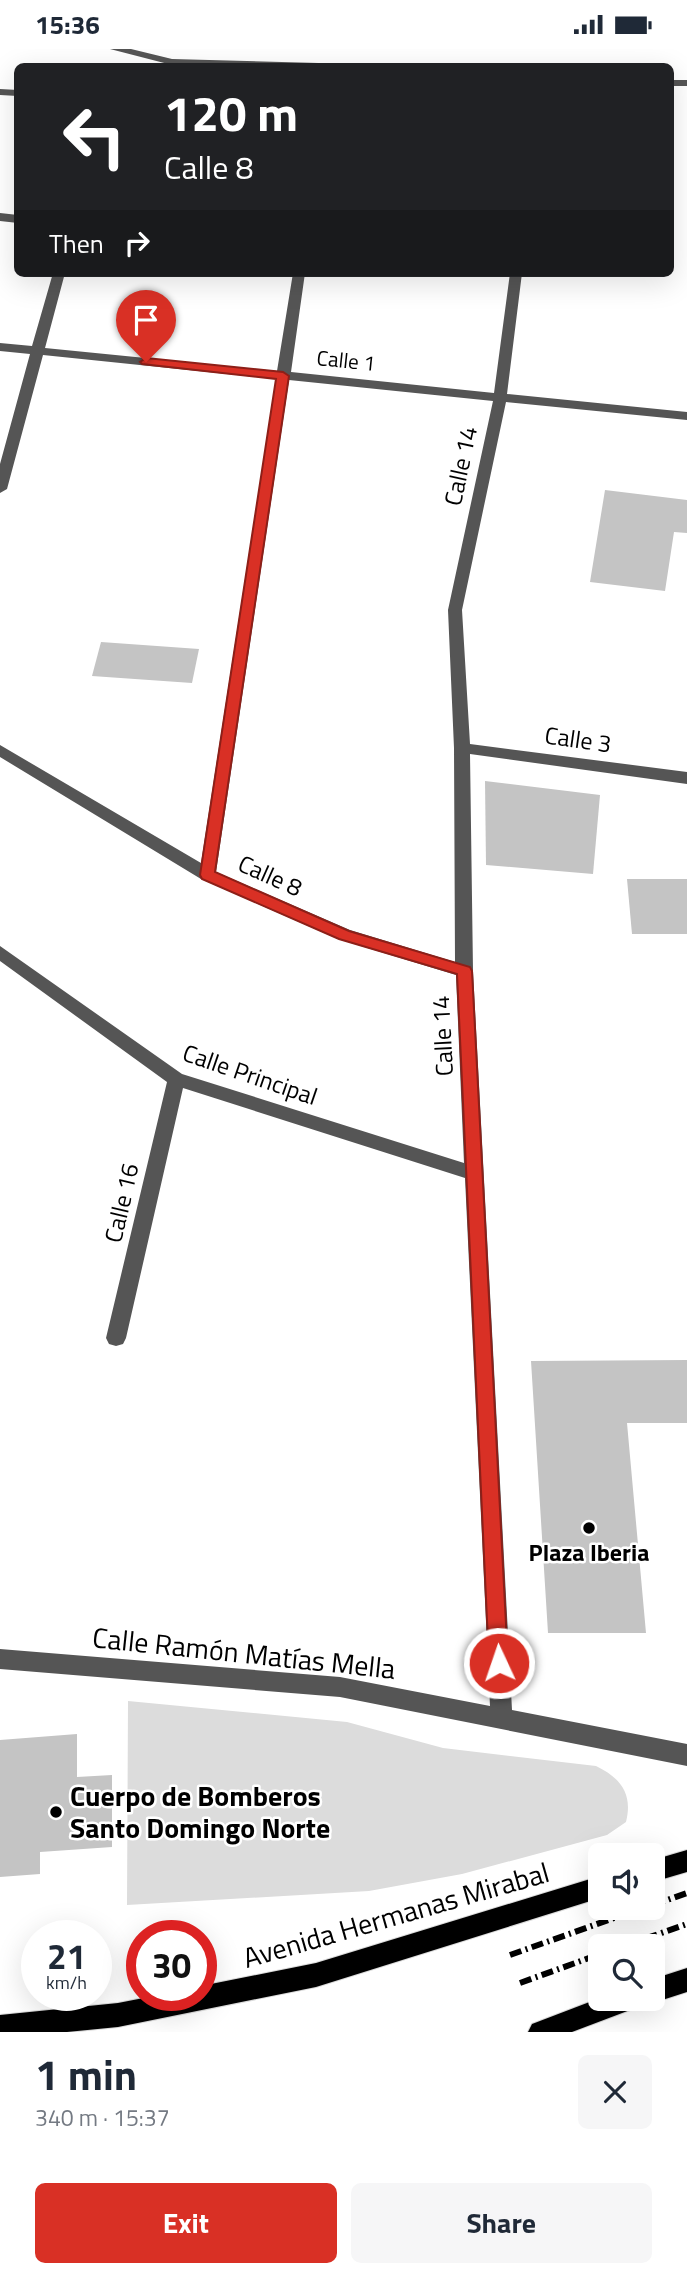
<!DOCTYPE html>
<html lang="en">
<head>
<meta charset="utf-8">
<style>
	body { margin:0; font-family:"Titillium Web",sans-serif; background:#f6f6f7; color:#1f2937; height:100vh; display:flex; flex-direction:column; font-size:26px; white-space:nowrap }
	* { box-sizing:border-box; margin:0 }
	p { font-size:23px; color:#747a83 }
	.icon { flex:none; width:38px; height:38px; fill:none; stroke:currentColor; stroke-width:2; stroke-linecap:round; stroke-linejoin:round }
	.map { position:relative; height:1983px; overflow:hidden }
	.drawer { display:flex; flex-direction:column; background:#fff; flex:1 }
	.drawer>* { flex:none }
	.hud { position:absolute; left:14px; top:14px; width:660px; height:214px; border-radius:10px; box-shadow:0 7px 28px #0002; background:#202124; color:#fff; overflow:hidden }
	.buttons { position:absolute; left:588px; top:1794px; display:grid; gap:14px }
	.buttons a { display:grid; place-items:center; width:77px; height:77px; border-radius:10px; background:#fff; box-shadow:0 7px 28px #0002; font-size:35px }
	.speed { position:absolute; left:21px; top:1871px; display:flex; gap:14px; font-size:35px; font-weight:700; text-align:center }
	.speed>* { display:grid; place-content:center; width:91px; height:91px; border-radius:50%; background:#fff; box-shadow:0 7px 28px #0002; line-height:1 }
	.speed small { font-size:18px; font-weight:400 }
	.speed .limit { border:10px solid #d22; background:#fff; color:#111 }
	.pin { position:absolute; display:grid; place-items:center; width:60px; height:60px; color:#fff; margin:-72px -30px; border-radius:50% 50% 50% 0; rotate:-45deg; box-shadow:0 0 7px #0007 }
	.pin .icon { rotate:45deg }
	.me { position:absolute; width:77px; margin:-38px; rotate:357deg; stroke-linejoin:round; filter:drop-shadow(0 0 5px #0008) }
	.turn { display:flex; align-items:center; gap:24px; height:147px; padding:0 35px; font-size:32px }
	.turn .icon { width:91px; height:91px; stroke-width:2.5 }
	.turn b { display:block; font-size:49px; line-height:60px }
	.then { display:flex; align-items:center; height:66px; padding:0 35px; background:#0003; gap:14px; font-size:26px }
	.round { display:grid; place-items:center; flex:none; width:74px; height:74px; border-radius:10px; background:#f6f6f7 }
	.headline { display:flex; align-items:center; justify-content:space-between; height:119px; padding:0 35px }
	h1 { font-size:42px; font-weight:700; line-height:52px }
	.action { display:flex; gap:14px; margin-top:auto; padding:14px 35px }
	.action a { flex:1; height:80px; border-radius:10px; background:#d93025; color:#fff; font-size:28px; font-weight:700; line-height:80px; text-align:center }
	.action a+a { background:#f6f6f7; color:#1f2937 }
	.status { display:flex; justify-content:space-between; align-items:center; height:49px; padding:0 35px; background:#fff; direction:ltr }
	.status svg { height:19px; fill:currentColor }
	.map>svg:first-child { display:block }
</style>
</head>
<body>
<div class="status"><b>15:36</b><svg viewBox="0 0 49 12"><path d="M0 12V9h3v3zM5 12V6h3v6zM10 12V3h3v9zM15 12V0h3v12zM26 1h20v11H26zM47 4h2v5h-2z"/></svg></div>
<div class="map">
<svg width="687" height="1983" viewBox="0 0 687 1983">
	<rect width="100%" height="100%" fill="#fff"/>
	<!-- green -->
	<path fill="#dcdcdc" d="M128,1652L347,1673L443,1699L596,1717C621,1729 633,1745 626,1773L607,1786L462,1825L369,1842L127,1856Z"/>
	<!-- building -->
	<g fill="#c4c4c4">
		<path d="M605,441L687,451V484L674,483L665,542L590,533Z"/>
		<path d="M101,593L199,600L192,634L92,627Z"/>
		<path d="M485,732L600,746L593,825L486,816Z"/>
		<path d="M627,830H687V885H632Z"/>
		<path d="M687,1311V1374H627L646,1584H548L531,1312Z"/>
		<path d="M77,1685V1728L112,1726V1798L40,1803V1825L0,1828V1691Z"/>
	</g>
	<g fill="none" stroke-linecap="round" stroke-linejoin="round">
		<defs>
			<g id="major">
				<path d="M687,1801V1823L653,1833V1811Z"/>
				<path d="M600,1827V1849L316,1938L118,1978L67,1983H0V1966L118,1954L159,1946H201V1937L316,1914Z"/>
				<path d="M687,1919V1943L653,1954L645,1950H653V1930Z"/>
				<path d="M600,1949L642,1950L638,1958L572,1983H528L532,1975Z"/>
			</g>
		</defs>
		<!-- major casing -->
		<use href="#major" stroke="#dbdbdb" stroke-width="2"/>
		<!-- minor -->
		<g fill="#555" fill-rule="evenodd">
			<path d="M110,0H131L172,10L355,15L360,18L172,16Z"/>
			<rect x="670" y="31" width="17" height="6"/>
			<path d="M0,40L18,41V47L0,46Z"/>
			<path d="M0,164L18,166V174L0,172Z"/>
			<path d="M53,224H65L45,299L277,322L293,224H305L291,323L494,344L510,224H522L507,345L687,363V371L506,353L462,561L470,695L687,723V735L470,705L473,922L512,1661L687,1695V1717L340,1648L0,1620V1600L340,1628L490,1657L465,1129L183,1039L126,1289L123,1295L116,1297L109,1295L106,1289L167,1033L0,912V897L182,1025L464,1114L456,926L338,890L201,830L0,708V696L201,814L276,330L43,306L7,440L0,444V415L30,305L0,302V294L32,297ZM289,331L493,352L448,561L454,699L455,913L350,881L216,823Z"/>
		</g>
		<!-- major -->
		<use href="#major" fill="#000" fill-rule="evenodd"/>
		<!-- rail -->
		<g stroke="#000" stroke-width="6" stroke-dasharray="12 4.5 2 4.5" stroke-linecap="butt">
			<path d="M653,1856L687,1844"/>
			<path d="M624,1897L687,1875"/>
			<path d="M510,1906L645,1858"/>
			<path d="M520,1934L600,1905"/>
		</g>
	</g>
	<!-- route -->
	<path fill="#d93025" stroke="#8d1f18" stroke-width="2" d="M146,309L283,323L289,327L215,823L349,882L470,918L472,922L508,1614L506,1620L499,1623L492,1620L489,1614L457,925L339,890L202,830L200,826L276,330L142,315L140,313Z"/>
	<!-- markers -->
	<g fill="#000" stroke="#fff" stroke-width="2.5">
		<circle cx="589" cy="1479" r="7"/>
		<circle cx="56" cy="1763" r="7"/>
	</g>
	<g text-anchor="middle" stroke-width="5" stroke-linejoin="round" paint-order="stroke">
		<!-- far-street labels -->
		<g font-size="21" fill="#000" stroke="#fff">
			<text transform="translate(346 312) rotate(6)" y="7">Calle 1</text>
		</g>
		<!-- street labels -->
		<g font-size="24" fill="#000" stroke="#fff">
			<text transform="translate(461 417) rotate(-78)" y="8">Calle 14</text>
			<text transform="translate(578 691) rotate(8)" y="8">Calle 3</text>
			<text transform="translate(270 827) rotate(24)" y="8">Calle 8</text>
			<text transform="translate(443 987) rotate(-93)" y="8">Calle 14</text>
			<text transform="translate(250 1026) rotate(19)" y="8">Calle Principal</text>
			<text transform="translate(122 1154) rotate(-77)" y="8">Calle 16</text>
		</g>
		<!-- poi labels -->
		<g font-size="24" font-weight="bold" fill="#000" stroke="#fff">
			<text x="589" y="1512">Plaza Iberia</text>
		</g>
		<!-- near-street labels -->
		<g font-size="28" fill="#000" stroke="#fff">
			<text transform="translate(244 1604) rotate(6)" y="10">Calle Ramón Matías Mella</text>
			<text transform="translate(396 1866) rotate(-16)" y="10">Avenida Hermanas Mirabal</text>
		</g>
		<!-- near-poi labels -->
		<g font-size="28" font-weight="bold" fill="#000" stroke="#fff" text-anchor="start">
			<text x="70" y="1757">Cuerpo de Bomberos<tspan x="70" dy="32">Santo Domingo Norte</tspan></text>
		</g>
	</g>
</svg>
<div class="buttons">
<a><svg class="icon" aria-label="sound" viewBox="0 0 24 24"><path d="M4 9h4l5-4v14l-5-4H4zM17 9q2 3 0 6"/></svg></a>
<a><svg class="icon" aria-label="search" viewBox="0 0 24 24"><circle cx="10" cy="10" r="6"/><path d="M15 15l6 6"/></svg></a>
</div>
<div class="speed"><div>21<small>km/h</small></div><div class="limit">30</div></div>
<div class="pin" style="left:146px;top:313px;background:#d93025"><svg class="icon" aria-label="arrive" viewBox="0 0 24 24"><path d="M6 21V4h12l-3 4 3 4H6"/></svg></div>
<svg class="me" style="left:499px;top:1614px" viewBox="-20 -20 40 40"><circle r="17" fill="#d93025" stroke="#fff" stroke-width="3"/><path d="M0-11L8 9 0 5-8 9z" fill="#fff"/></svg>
<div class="hud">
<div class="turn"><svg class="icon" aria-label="left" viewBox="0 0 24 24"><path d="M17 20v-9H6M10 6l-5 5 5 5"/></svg><div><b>120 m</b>Calle 8</div></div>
<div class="then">Then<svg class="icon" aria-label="right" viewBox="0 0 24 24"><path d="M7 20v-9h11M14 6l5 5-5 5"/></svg></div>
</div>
</div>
<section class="drawer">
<div class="headline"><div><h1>1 min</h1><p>340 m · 15:37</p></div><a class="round"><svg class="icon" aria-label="close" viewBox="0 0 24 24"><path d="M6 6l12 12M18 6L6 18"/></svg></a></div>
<div class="action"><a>Exit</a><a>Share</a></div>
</section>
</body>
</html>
